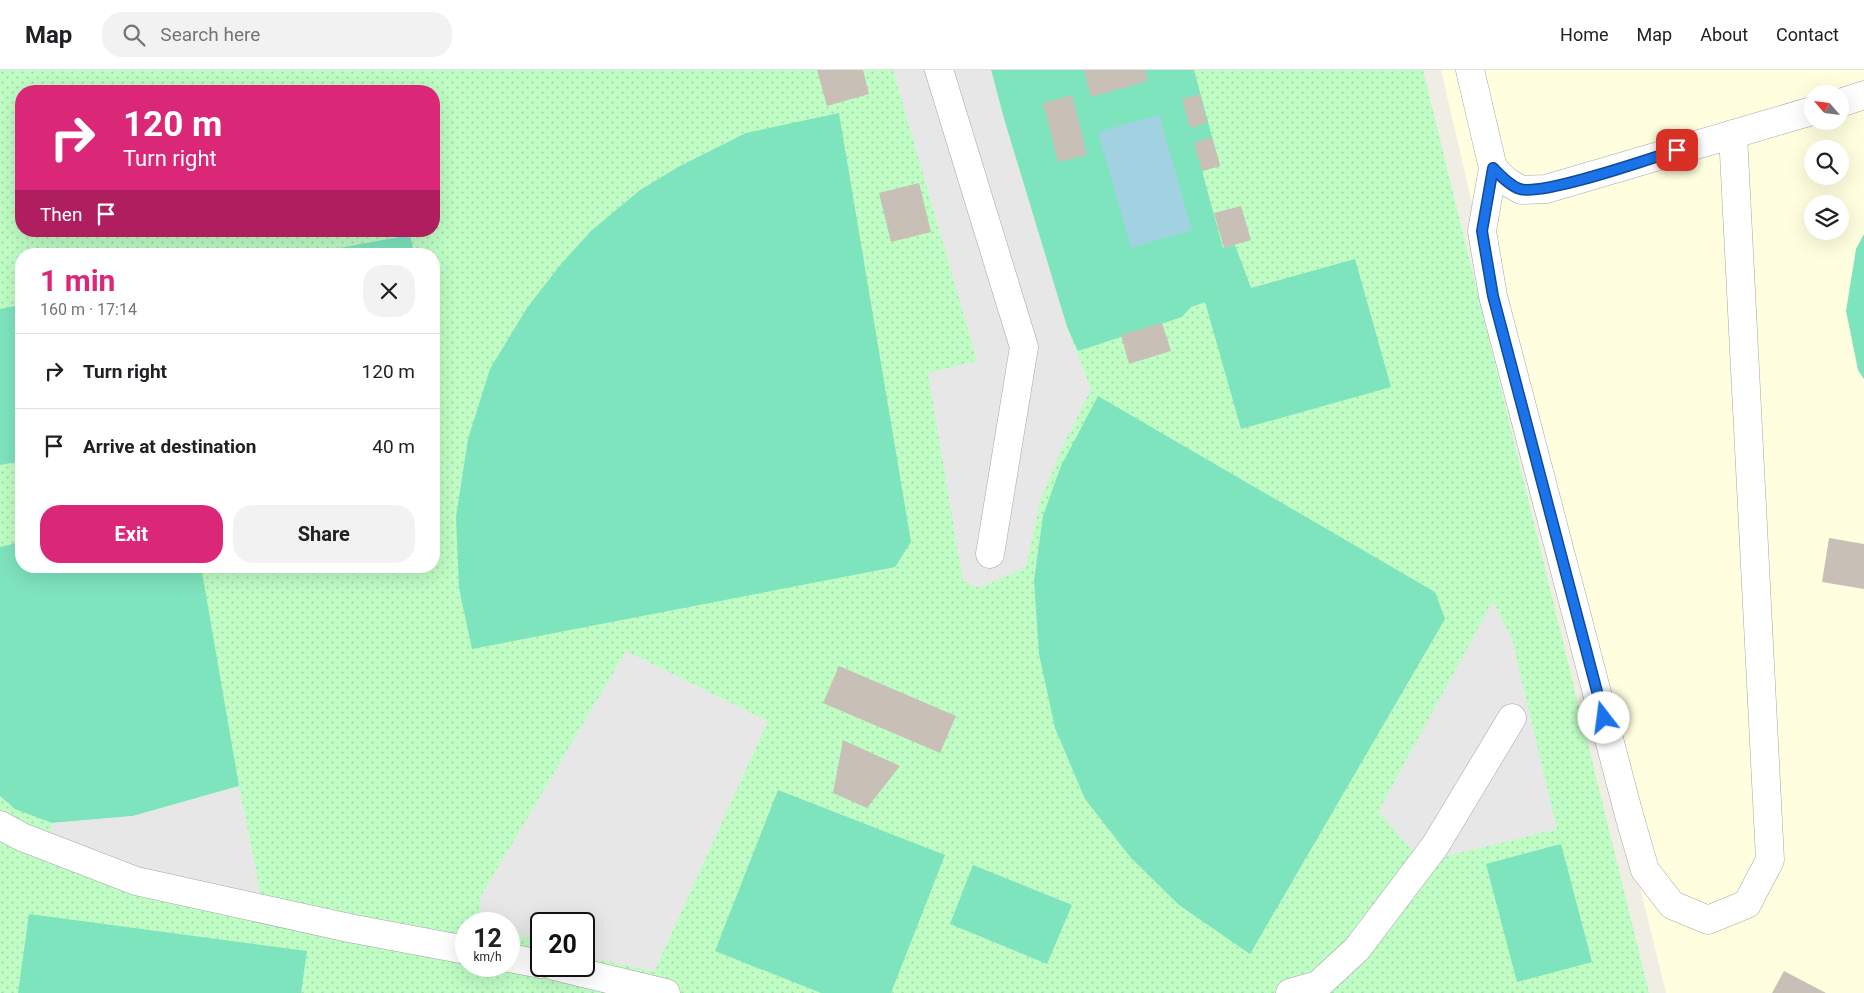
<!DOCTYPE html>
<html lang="en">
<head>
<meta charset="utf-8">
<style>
	body { margin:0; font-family:Roboto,sans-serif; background:#f2f2f2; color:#202124; height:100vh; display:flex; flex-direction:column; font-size:19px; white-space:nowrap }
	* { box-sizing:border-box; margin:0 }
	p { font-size:16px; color:#757577 }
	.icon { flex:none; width:28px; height:28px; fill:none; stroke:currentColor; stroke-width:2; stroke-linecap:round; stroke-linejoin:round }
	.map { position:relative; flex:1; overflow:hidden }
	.sheet { position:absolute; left:15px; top:178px; width:425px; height:325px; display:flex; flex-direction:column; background:#fff; border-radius:20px; box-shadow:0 5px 20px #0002 }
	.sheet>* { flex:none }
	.guide { position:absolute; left:15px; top:15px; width:425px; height:152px; border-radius:20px; box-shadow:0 5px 20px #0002; background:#db2777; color:#fff; overflow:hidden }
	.needle { width:32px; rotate:298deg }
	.controls { position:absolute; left:1804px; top:15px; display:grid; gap:10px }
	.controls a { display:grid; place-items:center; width:45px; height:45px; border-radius:50%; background:#fff; box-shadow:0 5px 20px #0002; font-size:25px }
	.speed { position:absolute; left:455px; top:842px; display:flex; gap:10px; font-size:25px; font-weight:700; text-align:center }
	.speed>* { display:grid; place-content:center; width:65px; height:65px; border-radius:50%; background:#fff; box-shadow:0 5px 20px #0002; line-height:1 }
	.speed small { font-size:12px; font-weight:400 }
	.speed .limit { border:2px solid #111; border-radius:8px; background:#fff; color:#111 }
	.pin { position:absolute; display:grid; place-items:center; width:42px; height:42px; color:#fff; margin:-21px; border-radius:10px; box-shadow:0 2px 8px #0006 }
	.me { position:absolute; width:55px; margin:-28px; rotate:345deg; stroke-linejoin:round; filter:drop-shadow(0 0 4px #0008) }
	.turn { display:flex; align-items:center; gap:18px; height:105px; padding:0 25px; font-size:22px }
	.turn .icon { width:65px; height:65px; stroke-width:2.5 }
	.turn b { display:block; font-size:35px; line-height:42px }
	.then { display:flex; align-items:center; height:48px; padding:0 25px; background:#0003; gap:10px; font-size:19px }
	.round { display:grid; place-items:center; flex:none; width:52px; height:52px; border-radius:20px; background:#f2f2f2 }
	.headline { display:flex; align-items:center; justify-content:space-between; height:85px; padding:0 25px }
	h1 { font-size:30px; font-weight:700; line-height:38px; color:#db2777 }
	.action { display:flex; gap:10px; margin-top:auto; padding:10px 25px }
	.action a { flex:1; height:58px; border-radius:20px; background:#db2777; color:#fff; font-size:20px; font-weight:700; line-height:58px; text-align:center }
	.action a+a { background:#f2f2f2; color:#202124 }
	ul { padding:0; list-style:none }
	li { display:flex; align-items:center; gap:15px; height:75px; padding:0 25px; border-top:1px solid #e0e0e0 }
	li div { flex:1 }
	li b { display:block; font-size:19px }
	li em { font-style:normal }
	header { display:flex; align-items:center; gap:30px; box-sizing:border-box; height:70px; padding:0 25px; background:#fff; border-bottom:1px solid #e0e0e0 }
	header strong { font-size:24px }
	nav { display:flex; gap:28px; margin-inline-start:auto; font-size:18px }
	.search { width:350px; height:45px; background:#f2f2f2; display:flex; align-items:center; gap:12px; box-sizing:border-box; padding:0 18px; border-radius:20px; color:#757577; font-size:19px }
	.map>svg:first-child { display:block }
</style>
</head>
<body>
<header>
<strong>Map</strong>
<div class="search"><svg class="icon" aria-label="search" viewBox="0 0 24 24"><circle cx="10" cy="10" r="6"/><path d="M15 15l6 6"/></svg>Search here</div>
<nav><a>Home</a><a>Map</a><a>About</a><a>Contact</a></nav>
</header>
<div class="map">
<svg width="1864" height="923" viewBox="0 0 1864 923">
	<defs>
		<pattern id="park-dots" width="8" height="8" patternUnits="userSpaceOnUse" patternTransform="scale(1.25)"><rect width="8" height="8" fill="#bffdc5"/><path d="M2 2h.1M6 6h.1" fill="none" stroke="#a4d8a9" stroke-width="1.8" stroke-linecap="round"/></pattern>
	</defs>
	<rect width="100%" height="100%" fill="#f0ede4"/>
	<!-- education -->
	<path fill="#ffffdf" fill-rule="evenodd" d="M1441,0H1864V923H1666L1478,159ZM1812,24H1840V51H1812ZM1812,79H1840V106H1812ZM1812,134H1840V161H1812Z"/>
	<!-- park -->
	<path fill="url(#park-dots)" fill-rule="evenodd" d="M0,0H1423L1649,923H0ZM21,21H434V161H21ZM21,184H434V496H21ZM466,854H509V896H466ZM541,854H584V896H541Z"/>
	<!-- pitch -->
	<g fill="#7ee4be">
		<path d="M991,0H1194L1220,96L1202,101L1223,178L1235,175L1251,218L1355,189L1391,317L1241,359L1205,232L1191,237L1182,247L1078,281L1067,257L1004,49Z"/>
		<path d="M839,43L911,472L895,497L472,579L459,518L456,447L468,369L490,299L527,238L561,194L591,161L640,120L680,96L746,63Z"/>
		<path d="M1864,164V309L1858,300L1846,241L1856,179Z"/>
		<path d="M410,165L414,184H307Z"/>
		<path d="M21,235V391L0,395V239Z"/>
		<path d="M1098,326L1435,522L1445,549L1250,884L1179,835L1131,788L1085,729L1055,658L1039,584L1034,510L1043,446L1061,396Z"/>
		<path d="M21,472V496H201L239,716L133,746L52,753L15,739L0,726V477Z"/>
		<path d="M778,720L945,785L891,923H821L715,881Z"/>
		<path d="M1561,774L1592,892L1517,912L1486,794Z"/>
		<path d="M973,795L1072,835L1047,894L950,854Z"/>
		<path d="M29,844L307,881L301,923H18Z"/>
	</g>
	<!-- parking -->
	<g fill="#e7e7e7">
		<path d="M893,0H991L1004,49L1067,257L1091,319L1062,378L1040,432L1026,497L980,518L963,511L928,303L977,291Z"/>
		<path d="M1493,531L1512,569L1557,759L1423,792L1378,742Z"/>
		<path d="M626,581L768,651L654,902L584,886V854H541V873L509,862V854H486L479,851L481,826Z"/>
		<path d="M239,716L261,826L196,814L50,768L52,753L133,746Z"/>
	</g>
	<!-- water -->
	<path fill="#a2d2e1" d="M1159,45L1192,160L1131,178L1098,62Z"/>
	<!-- building -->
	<g fill="#c8bfb7">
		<path d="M817,0H863L869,24L827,36Z"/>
		<path d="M1084,0H1145L1148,11L1091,27Z"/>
		<path d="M1200,24L1207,53L1190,58L1182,29Z"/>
		<path d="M1072,25L1087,85L1058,92L1043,33Z"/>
		<path d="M1212,67L1220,96L1202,101L1194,73Z"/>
		<path d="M919,113L931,162L891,172L879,123Z"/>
		<path d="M1241,136L1251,170L1224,178L1214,143Z"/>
		<path d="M1162,253L1171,281L1129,294L1121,265Z"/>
		<path d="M1829,468L1864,474V519L1822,512Z"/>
		<path d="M839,596L956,646L940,683L823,633Z"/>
		<path d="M843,670L900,696L867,738L833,723Z"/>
		<path d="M1784,901L1826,923H1772Z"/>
	</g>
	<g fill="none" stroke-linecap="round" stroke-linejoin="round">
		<defs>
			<g id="minor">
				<path d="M939,0L1024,277L990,484"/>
				<path d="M1470,0L1493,98L1506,111L1521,120L1546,119L1812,41"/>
				<path d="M1840,33L1864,25"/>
				<path d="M1493,98L1482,161L1493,226L1629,745L1645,800L1672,835L1708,850L1747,834L1770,790L1733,64"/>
				<path d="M0,755L22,767L136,811L349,858L466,880"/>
				<path d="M509,888L541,894"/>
				<path d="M554,896L666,923"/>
				<path d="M1290,923L1318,915L1357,879L1435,776L1512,648"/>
			</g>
		</defs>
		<!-- minor casing -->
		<use href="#minor" stroke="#a6a6a6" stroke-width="29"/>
		<!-- minor -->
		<use href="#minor" stroke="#fff" stroke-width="28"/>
	</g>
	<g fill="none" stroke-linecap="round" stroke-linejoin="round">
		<defs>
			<path id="route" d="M1604,648L1493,226L1482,161L1493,98C1501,106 1510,116 1520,119C1543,126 1649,89 1677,80"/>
		</defs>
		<!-- route casing -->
		<use href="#route" stroke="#114b97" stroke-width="12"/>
		<!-- route -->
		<use href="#route" stroke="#1a73e8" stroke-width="9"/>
	</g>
</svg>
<div class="controls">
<a><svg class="needle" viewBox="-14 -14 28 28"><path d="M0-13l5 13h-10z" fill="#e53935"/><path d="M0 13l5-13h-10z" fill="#757577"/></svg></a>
<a><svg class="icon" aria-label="search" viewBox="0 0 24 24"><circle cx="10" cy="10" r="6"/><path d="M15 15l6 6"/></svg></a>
<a><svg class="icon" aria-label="layers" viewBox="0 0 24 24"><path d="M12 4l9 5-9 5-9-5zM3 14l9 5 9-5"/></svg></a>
</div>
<div class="speed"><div>12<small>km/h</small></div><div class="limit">20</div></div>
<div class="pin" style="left:1677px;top:80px;background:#d93025"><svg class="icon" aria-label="arrive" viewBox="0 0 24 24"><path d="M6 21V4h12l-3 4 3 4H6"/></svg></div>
<svg class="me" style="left:1604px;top:648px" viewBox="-20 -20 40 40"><circle r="19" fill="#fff"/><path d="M0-13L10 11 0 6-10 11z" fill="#1a73e8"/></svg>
<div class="guide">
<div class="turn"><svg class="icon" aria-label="right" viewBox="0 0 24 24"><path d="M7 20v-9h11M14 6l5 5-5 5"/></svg><div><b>120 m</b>Turn right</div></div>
<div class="then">Then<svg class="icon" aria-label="arrive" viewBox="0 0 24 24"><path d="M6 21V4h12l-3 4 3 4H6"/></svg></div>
</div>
<section class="sheet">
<div class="headline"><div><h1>1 min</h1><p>160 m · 17:14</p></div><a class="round"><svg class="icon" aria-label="close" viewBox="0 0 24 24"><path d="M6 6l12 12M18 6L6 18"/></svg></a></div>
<ul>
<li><svg class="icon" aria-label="right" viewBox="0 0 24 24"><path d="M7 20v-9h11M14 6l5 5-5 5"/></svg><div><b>Turn right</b></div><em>120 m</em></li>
<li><svg class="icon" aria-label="arrive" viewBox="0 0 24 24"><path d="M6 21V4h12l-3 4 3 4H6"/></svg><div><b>Arrive at destination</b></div><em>40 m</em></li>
</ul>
<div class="action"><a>Exit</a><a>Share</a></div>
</section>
</div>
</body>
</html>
